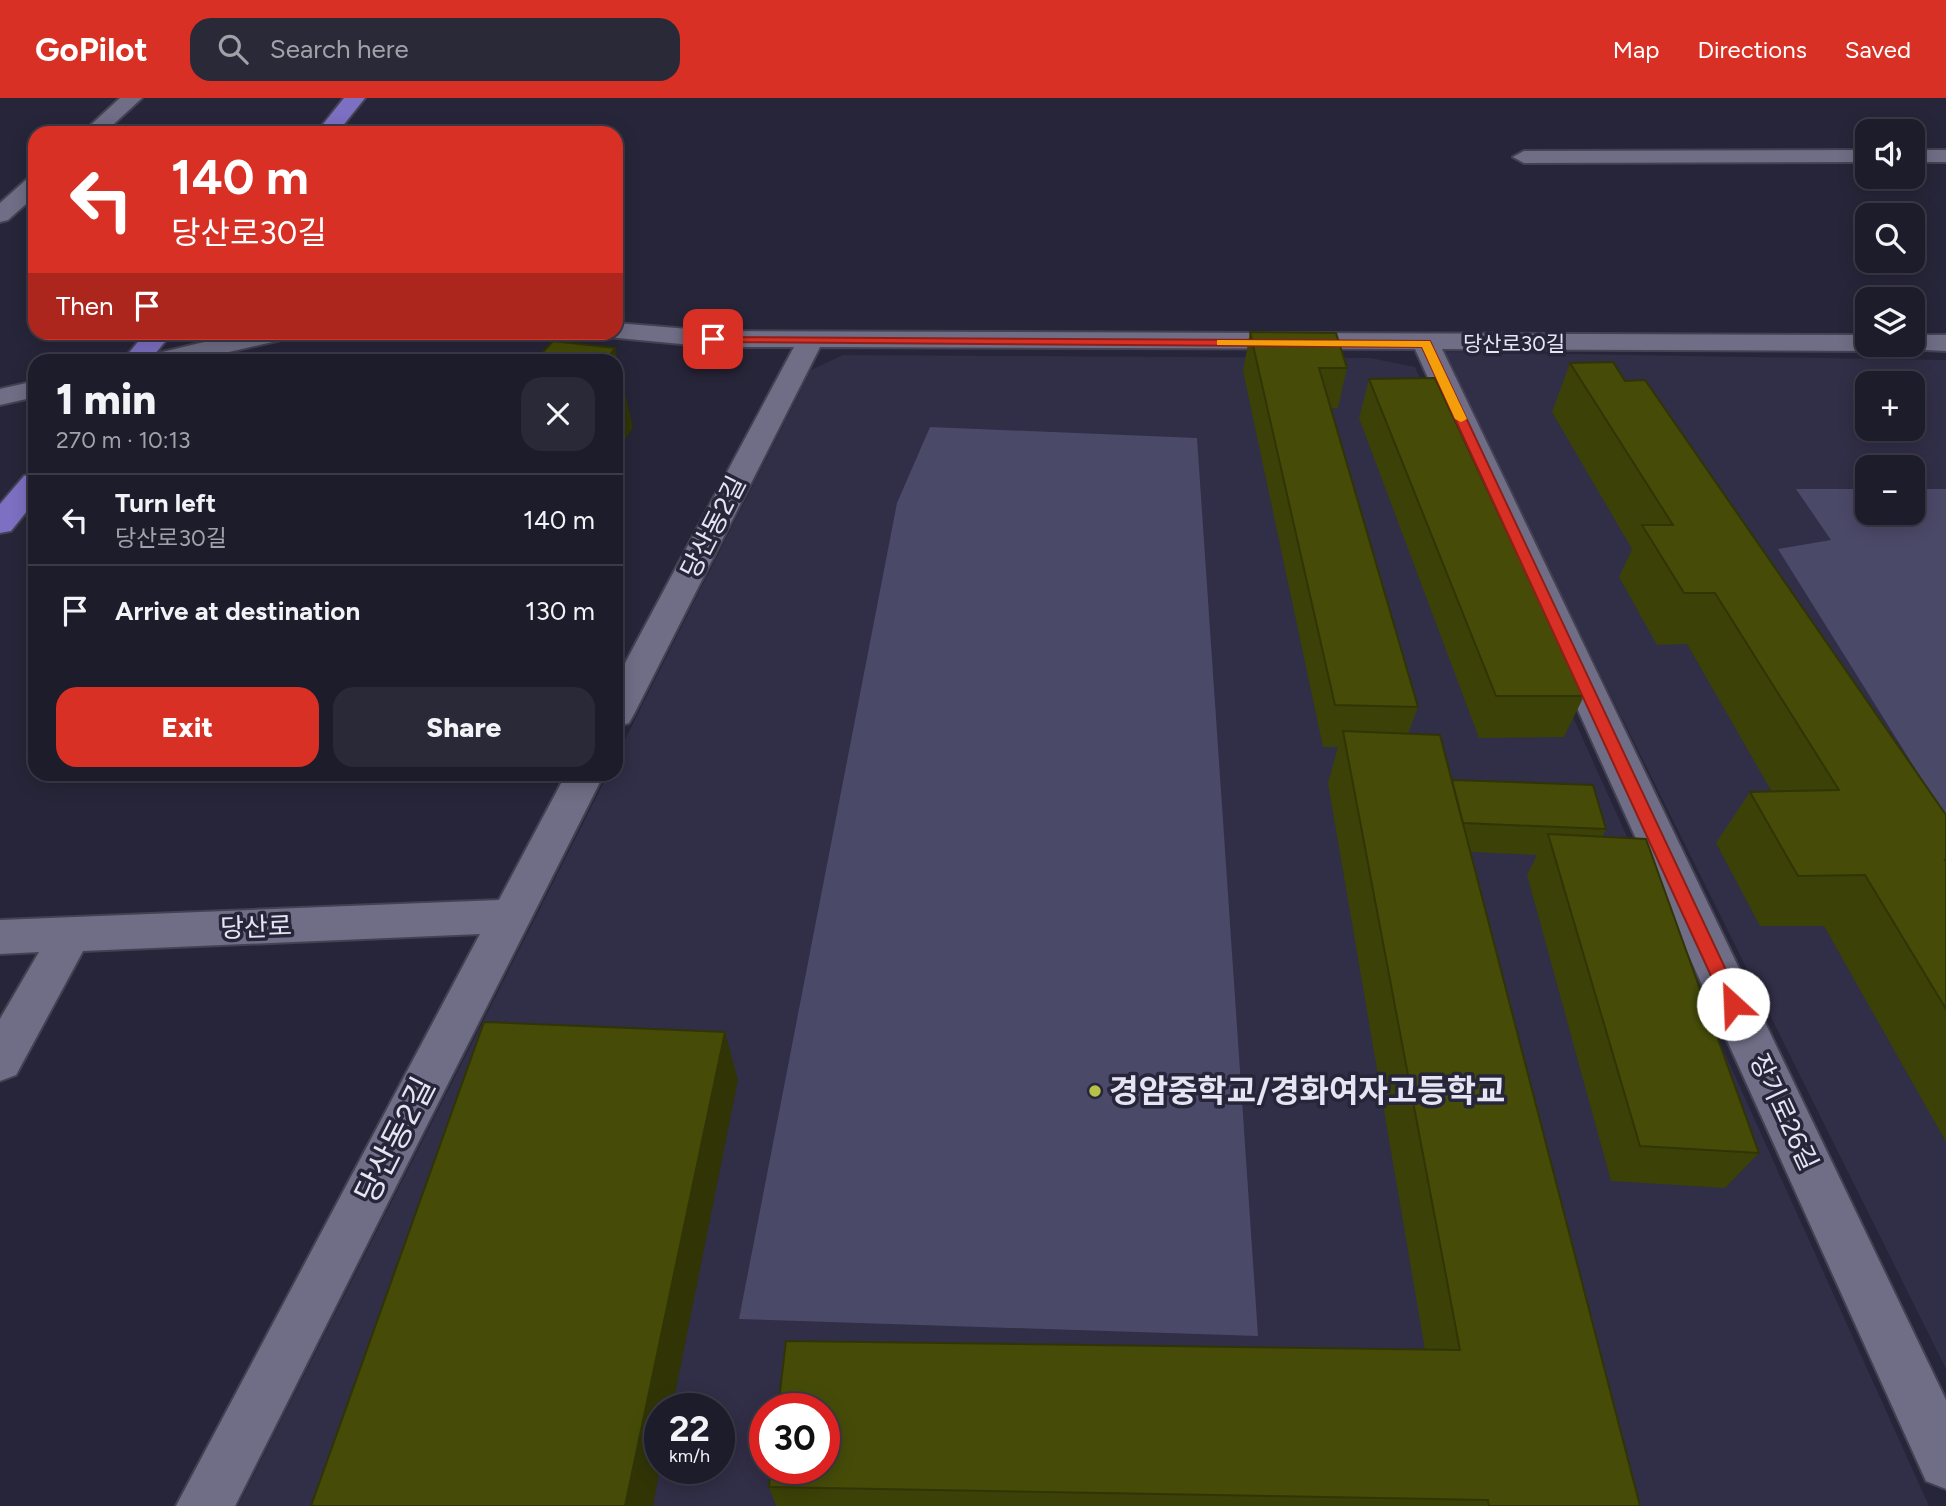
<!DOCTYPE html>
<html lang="en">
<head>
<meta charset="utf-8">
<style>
	body { margin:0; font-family:Figtree,"Noto Sans KR",sans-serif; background:#2a2937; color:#f1f3f6; height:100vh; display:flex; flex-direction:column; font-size:26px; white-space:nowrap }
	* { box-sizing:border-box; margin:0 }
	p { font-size:23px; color:#a0a1a9 }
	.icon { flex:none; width:38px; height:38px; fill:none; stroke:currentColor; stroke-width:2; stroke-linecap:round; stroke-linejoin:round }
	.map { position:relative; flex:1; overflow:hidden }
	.drawer { position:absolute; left:28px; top:256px; width:595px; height:427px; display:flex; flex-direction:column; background:#1d1c2b; border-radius:21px; box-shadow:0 4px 18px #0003,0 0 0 2px #3b3a47 }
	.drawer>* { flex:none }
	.banner { position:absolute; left:28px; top:28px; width:595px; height:214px; border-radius:21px; box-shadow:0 4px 18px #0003,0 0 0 2px #3b3a47; background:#d93025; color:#fff; overflow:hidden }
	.controls { position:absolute; left:1855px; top:21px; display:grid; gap:14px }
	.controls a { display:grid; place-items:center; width:70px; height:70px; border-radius:14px; background:#1d1c2b; box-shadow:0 4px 18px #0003,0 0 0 2px #3b3a47; font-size:35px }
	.speed { position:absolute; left:644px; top:1295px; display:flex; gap:14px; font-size:35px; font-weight:700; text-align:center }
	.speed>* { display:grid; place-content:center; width:91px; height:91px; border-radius:50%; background:#1d1c2b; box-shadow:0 4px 18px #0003,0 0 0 2px #3b3a47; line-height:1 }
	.speed small { font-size:18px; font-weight:400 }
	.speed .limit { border:10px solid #d22; background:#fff; color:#111 }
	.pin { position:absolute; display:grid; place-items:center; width:60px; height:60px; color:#fff; margin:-30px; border-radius:14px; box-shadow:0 4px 10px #0006 }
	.me { position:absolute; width:77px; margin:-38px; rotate:335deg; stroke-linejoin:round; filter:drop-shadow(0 0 5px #0008) }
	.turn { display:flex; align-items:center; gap:24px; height:147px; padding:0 28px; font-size:32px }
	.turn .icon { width:91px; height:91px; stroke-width:2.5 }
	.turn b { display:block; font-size:49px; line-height:60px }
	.then { display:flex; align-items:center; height:66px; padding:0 28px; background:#0003; gap:14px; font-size:26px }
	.round { display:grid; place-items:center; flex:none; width:74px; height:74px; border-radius:21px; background:#2a2937 }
	.head { display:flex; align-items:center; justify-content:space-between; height:119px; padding:0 28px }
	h1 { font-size:42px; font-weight:800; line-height:52px }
	.cta { display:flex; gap:14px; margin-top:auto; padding:14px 28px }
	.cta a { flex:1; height:80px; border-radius:21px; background:#d93025; color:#fff; font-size:28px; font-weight:800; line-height:80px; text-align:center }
	.cta a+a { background:#2a2937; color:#f1f3f6 }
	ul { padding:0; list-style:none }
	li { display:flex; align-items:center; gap:21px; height:91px; padding:0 28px; border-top:2px solid #3b3a47 }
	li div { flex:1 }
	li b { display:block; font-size:26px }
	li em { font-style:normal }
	header { display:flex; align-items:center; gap:42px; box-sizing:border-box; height:98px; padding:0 35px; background:#d93025; color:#fff }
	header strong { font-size:33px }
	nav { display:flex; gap:38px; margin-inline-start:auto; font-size:24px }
	.search { width:490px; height:63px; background:#2a2937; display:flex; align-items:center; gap:18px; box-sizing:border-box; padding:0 24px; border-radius:21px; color:#a0a1a9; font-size:26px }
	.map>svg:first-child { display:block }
</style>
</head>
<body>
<header>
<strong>GoPilot</strong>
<div class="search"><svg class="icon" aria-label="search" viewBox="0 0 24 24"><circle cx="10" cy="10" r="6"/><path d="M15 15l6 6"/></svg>Search here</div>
<nav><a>Map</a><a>Directions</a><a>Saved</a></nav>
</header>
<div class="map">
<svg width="1946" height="1408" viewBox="0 0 1946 1408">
	<rect width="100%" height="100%" fill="#272539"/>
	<!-- built -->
	<g fill="#312e47" fill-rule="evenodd">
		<path d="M1440,254L1946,262V1271ZM1867,285H1913V331H1867ZM1867,369H1913V415H1867Z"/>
		<path d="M843,257L1371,260L1415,269L1929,1408H238L608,676H616V659L811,272ZM660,1311H719V1370H660ZM765,1311H824V1370H765Z"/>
	</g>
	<!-- green -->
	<g fill="#4b4968">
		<path d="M930,329L1197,340L1258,1238L739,1221L897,405Z"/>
		<path d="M1796,391H1867V415H1913V391H1946V720L1778,451L1831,442Z"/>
	</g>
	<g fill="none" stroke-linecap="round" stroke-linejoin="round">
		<defs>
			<g id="minor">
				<path d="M120,0H142L104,35H82Z"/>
				<path d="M1867,52V64L1524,65L1513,59L1524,53Z"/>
				<rect x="1913" y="52" width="33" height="12"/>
				<path d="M35,79V98L8,122L0,124V105L27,81Z"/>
				<path d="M616,225L713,233L1867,237V247H1879L1867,253L1442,251L1946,1302V1391L1926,1383L1415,251L820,249L634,616L629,625L616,629V582L794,249H713L607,239L604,234H616Z"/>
				<path d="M246,234H294L290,240L194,262H150L154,256Z"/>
				<path d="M1913,237H1946V253L1904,251L1901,247H1913Z"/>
				<path d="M35,283V299L0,307V291Z"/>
				<path d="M566,676H604L235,1408H176L480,836L83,853L16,977L0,983V921L39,854L0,856V822L499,802Z"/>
			</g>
			<g id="major">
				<path d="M344,0H365L337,35H316Z"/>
				<path d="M146,234H173L150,262H123Z"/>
				<path d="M35,375V403L11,433L0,435V406L24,378Z"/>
			</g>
		</defs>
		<!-- minor casing -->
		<use href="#minor" stroke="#434152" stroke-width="4"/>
		<!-- major casing -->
		<use href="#major" stroke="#434152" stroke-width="4"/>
		<!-- minor -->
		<use href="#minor" fill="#6f6e86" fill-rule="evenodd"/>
		<!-- major -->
		<use href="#major" fill="#7d70c3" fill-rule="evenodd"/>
	</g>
	<!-- wall -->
	<g fill="#3c4107">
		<path d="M1250,234L1347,270L1338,310H1331L1418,609L1408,636L1452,682L1606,731L1602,739L1759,1055L1725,1090L1611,1083L1527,777L1537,757L1471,754L1640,1408H776L769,1389L1425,1252L1328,685L1338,649H1323L1243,273Z"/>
		<path d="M1570,265L1625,283L1946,717V1044L1824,828H1760L1716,745L1750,694H1772L1687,546L1657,547L1619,479L1632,451L1552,314Z"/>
		<path d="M1369,281L1584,598L1564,639L1479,640L1359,320Z"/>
	</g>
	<!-- shaded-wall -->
	<g fill="#313506">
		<path d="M615,250L633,330L616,354V262H606Z"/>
		<path d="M725,934L738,982L672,1311H660V1370L653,1408H625Z"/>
	</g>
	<!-- building -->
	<g fill="#464c08" stroke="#313506" stroke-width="2">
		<path d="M1250,234L1336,235L1347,270H1319L1418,609L1335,607Z"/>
		<path d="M553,243L615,250L606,262H536Z"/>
		<path d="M1613,264L1625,283L1645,282L1946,717V762H1945L1946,764V911L1865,777L1798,778L1750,694L1839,692L1715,495H1684L1642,427H1673L1570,265Z"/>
		<path d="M1435,280L1584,598H1496L1369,281Z"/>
		<path d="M1343,633L1440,637L1640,1408H1489L1488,1402L769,1389L771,1370H824V1311H778L786,1243L1460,1252Z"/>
		<path d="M1452,682L1593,687L1606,731L1463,725Z"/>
		<path d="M1548,736L1646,741L1759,1055L1640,1048Z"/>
		<path d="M484,924L725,934L625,1408H311Z"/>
	</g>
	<!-- route -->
	<path fill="#d93025" stroke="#8d1f18" stroke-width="2" d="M709,239L1430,243L1742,906L1740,911L1733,913L1724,906L1422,249L713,244L708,241Z"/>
	<!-- slow -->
	<path fill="#f59e0b" d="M1217,242L1430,243L1467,321L1461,324L1455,321L1422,249L1221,247H1217Z"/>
	<!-- markers -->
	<circle fill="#b6c149" stroke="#272539" stroke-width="2.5" cx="1095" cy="993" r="7"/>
	<g text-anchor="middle" stroke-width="7" stroke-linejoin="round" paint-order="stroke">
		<!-- far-street labels -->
		<g font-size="21" fill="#e5e4f2" stroke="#272539">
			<text x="1514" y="253">당산로30길</text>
		</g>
		<!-- street labels -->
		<g font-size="26" fill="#e5e4f2" stroke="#272539">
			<text transform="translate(713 429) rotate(-63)" y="9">당산동2길</text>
			<text transform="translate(256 829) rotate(-2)" y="9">당산로</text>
			<text transform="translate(1784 1014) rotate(65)" y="9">장기로26길</text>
		</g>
		<!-- near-poi labels -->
		<g font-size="32" font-weight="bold" fill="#e5e4f2" stroke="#272539" text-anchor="start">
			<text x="1109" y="1004">경암중학교/경화여자고등학교</text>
		</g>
		<!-- near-street labels -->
		<g font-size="32" fill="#e5e4f2" stroke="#272539">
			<text transform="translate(395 1042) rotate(-63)" y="11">당산동2길</text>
		</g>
	</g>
</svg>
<div class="controls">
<a><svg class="icon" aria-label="sound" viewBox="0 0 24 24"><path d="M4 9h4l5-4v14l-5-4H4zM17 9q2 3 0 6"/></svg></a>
<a><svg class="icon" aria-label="search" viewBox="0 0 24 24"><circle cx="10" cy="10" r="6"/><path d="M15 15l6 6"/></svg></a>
<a><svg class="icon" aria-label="layers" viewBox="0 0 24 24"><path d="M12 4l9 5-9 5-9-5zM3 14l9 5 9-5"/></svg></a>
<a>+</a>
<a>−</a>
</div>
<div class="speed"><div>22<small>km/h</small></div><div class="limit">30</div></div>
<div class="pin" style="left:713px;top:241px;background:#d93025"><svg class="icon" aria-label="arrive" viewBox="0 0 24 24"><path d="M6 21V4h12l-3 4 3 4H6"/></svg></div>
<svg class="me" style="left:1733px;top:906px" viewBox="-20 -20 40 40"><circle r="19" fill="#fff"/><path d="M0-13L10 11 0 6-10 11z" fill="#d93025"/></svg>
<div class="banner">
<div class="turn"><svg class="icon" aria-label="left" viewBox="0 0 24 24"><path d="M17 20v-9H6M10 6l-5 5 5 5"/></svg><div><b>140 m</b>당산로30길</div></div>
<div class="then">Then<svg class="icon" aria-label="arrive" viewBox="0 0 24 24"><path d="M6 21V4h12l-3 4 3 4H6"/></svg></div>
</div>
<section class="drawer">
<div class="head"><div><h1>1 min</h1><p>270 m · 10:13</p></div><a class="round"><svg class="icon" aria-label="close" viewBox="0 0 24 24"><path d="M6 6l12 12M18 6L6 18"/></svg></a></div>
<ul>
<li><svg class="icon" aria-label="left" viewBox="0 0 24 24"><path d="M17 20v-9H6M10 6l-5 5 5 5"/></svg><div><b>Turn left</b><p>당산로30길</p></div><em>140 m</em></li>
<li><svg class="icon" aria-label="arrive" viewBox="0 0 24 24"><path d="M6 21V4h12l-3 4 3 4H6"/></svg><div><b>Arrive at destination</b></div><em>130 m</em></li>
</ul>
<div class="cta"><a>Exit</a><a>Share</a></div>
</section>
</div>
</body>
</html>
